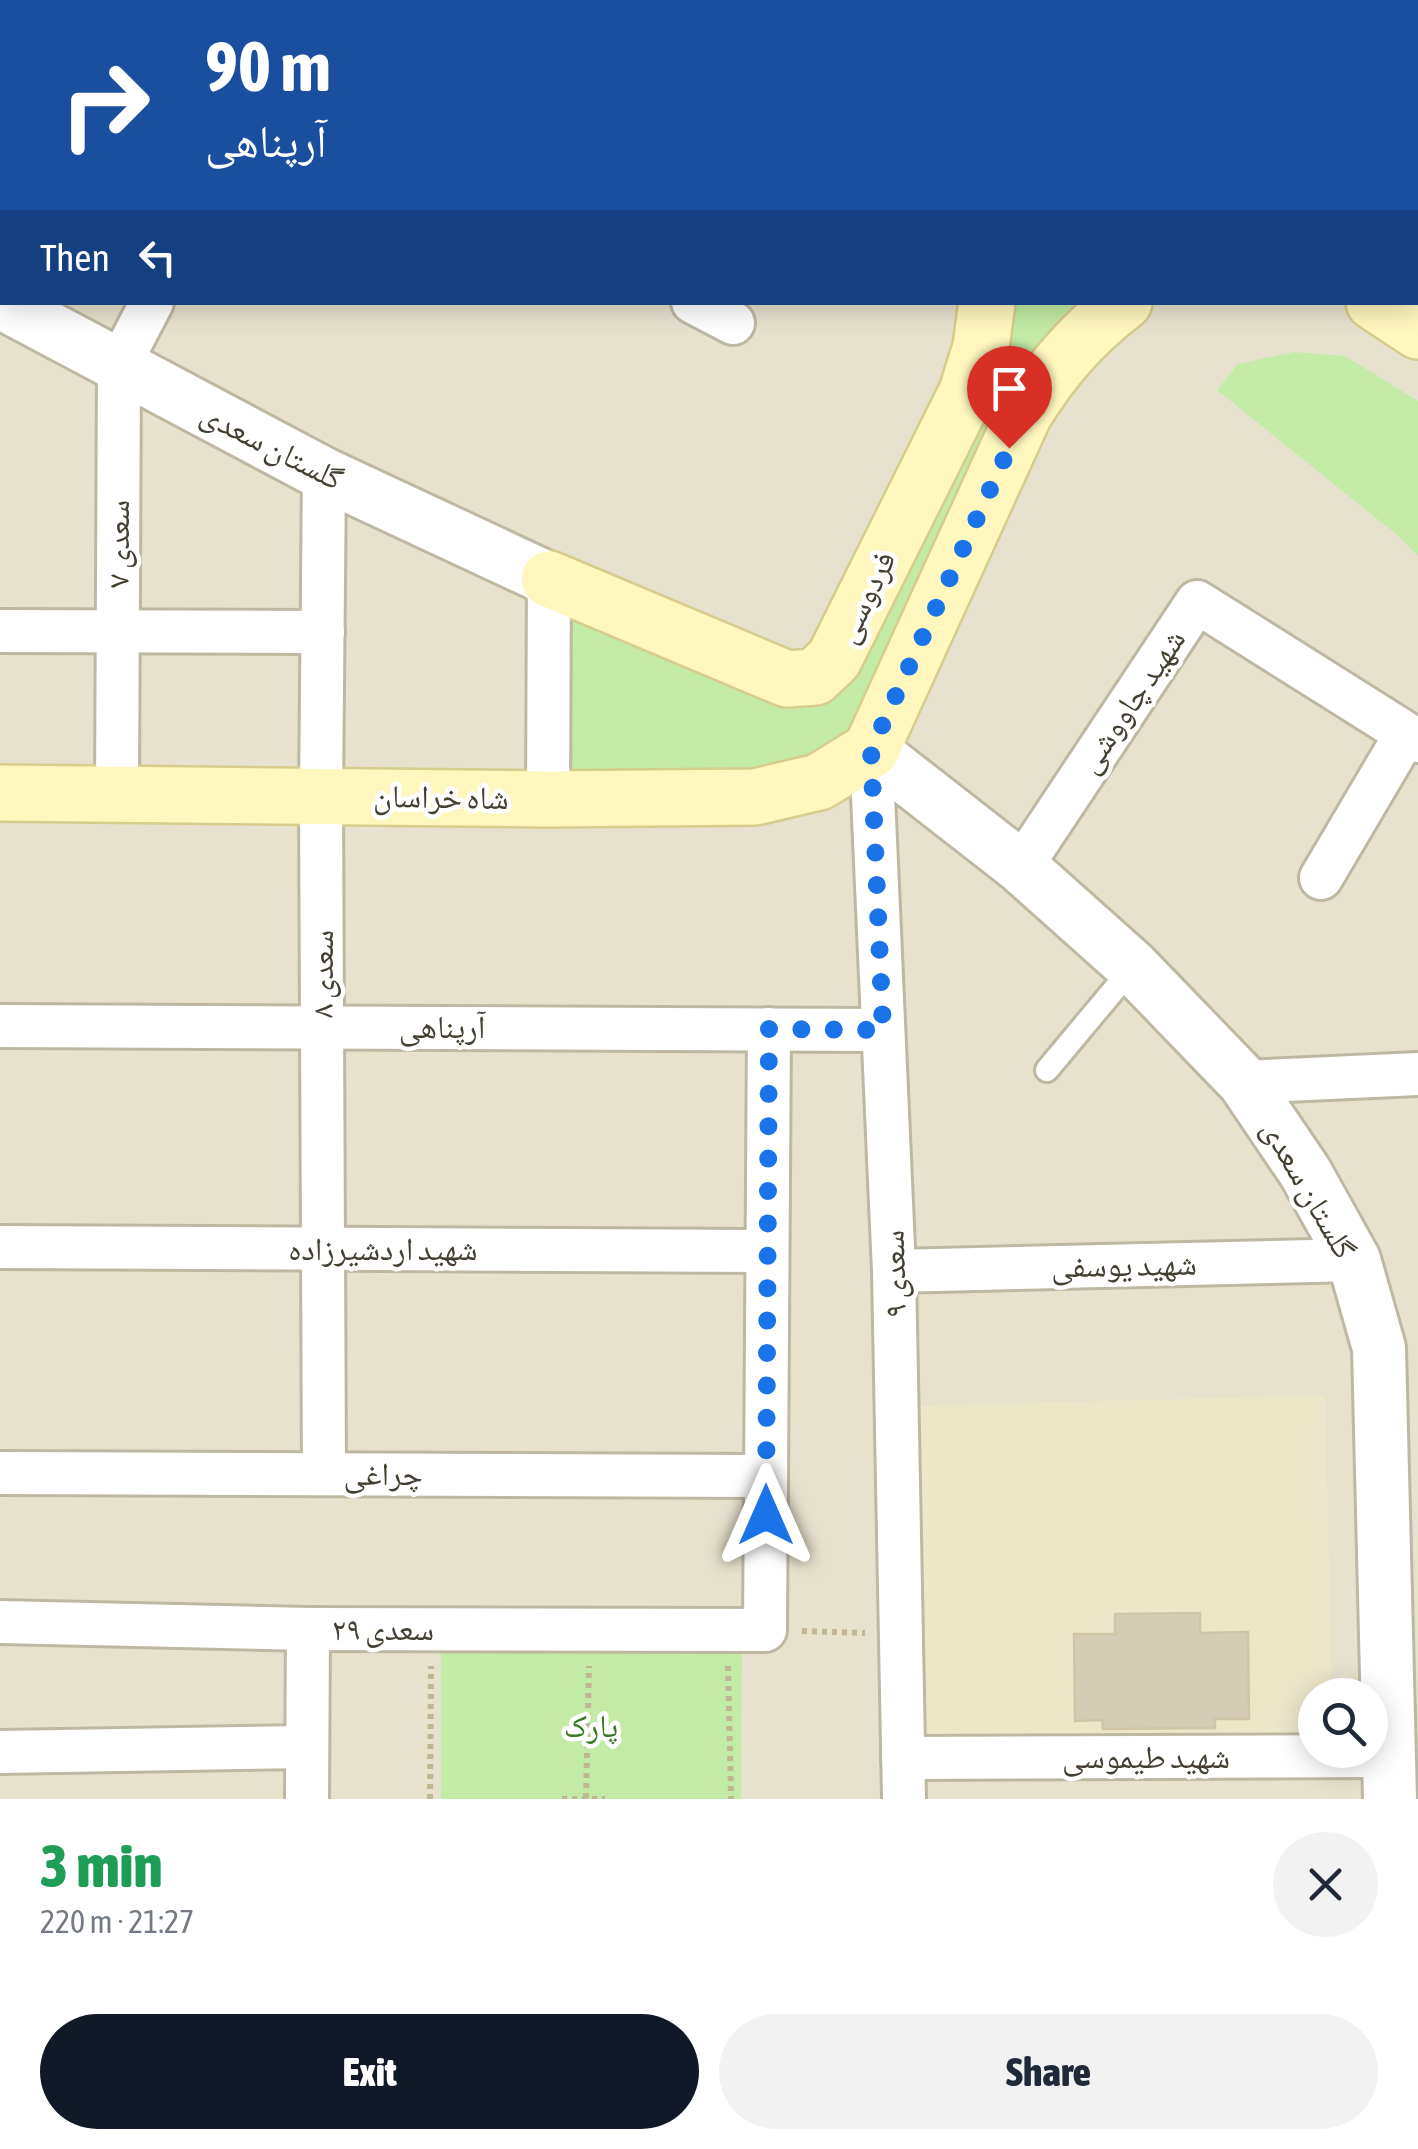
<!DOCTYPE html>
<html lang="en">
<head>
<meta charset="utf-8">
<style>
	body { margin:0; font-family:"Asap Condensed","Noto Naskh Arabic",sans-serif; background:#f2f2f3; color:#1f2937; height:100vh; display:flex; flex-direction:column; font-size:38px; white-space:nowrap }
	* { box-sizing:border-box; margin:0 }
	p { font-size:32px; color:#747a83 }
	.icon { flex:none; width:55px; height:55px; fill:none; stroke:currentColor; stroke-width:2; stroke-linecap:round; stroke-linejoin:round }
	.map { position:relative; height:1799px; overflow:hidden }
	.side { display:flex; flex-direction:column; background:#fff; flex:1 }
	.side>* { flex:none }
	.top-card { position:absolute; left:0px; top:0px; width:1420px; height:305px; box-shadow:0 5px 25px #0003; background:#1a4fa0; color:#fff; overflow:hidden }
	.tools { position:absolute; left:1298px; top:1678px; display:grid; gap:20px }
	.tools a { display:grid; place-items:center; width:90px; height:90px; border-radius:50%; background:#fff; box-shadow:0 5px 25px #0003; font-size:50px }
	.pin { position:absolute; display:grid; place-items:center; width:85px; height:85px; color:#fff; margin:-102px -42px; border-radius:50% 50% 50% 0; rotate:-45deg; box-shadow:0 0 10px #0007 }
	.pin .icon { rotate:45deg }
	.me { position:absolute; width:110px; margin:-55px; rotate:0deg; stroke-linejoin:round; filter:drop-shadow(0 0 8px #0008) }
	.turn { display:flex; align-items:center; gap:35px; height:210px; padding:0 40px; font-size:45px }
	.turn .icon { width:130px; height:130px; stroke-width:2.5 }
	.turn b { display:block; font-size:70px; line-height:85px }
	.then { display:flex; align-items:center; height:95px; padding:0 40px; background:#0003; gap:20px; font-size:38px }
	.round { display:grid; place-items:center; flex:none; width:105px; height:105px; border-radius:52px; background:#f2f2f3 }
	.summary { display:flex; align-items:center; justify-content:space-between; height:170px; padding:0 40px }
	h1 { font-size:60px; font-weight:800; line-height:75px; color:#1e9e55 }
	.action { display:flex; gap:20px; margin-top:auto; padding:20px 40px }
	.action a { flex:1; height:115px; border-radius:60px; background:#111827; color:#fff; font-size:40px; font-weight:800; line-height:115px; text-align:center }
	.action a+a { background:#f2f2f3; color:#1f2937 }
	.map>svg:first-child { display:block }
</style>
</head>
<body>
<div class="map">
<svg width="1418" height="1799" viewBox="0 0 1418 1799">
	<rect width="100%" height="100%" fill="#f2efe1"/>
	<!-- residential -->
	<path fill="#e7e2ce" fill-rule="evenodd" d="M0,0H1418V1799H0ZM2,2H1418V302H2ZM1315,1695H1370V1750H1315Z"/>
	<!-- education -->
	<path fill="#ede7c9" d="M1325,1395L1332,1695H1315V1739L925,1749L916,1406Z"/>
	<!-- green -->
	<g fill="#c3eba5">
		<path d="M475,0H748L753,2H480Z"/>
		<path d="M1000,303H1091L865,726L781,775L571,779L570,614L782,699Z"/>
		<path d="M1294,352L1345,356L1418,401V556L1396,534L1217,390L1238,364Z"/>
		<path d="M742,1651L741,1799H441V1653Z"/>
	</g>
	<!-- building -->
	<path fill="#d4ccb5" stroke="#d0c5a8" stroke-width="2.5" d="M1200,1613V1633L1248,1632L1249,1719H1215V1728L1103,1729L1102,1720L1075,1721L1074,1634H1115V1614Z"/>
	<g fill="none" stroke-linecap="round" stroke-linejoin="round">
		<defs>
			<path id="service" d="M1047,1070L1133,967"/>
			<g id="minor">
				<path d="M112,0L117,2"/>
				<path d="M693,302L733,323"/>
				<path d="M324,474L321,796L324,1473"/>
				<path d="M0,631L323,632"/>
				<path d="M871,750L894,1271L904,1799"/>
				<path d="M117,794L119,365L152,302"/>
				<path d="M548,799L549,579"/>
				<path d="M1021,867L1197,602L1418,741"/>
				<path d="M1321,878L1406,734"/>
				<path d="M0,1026L883,1030"/>
				<path d="M1244,1082L1418,1074"/>
				<path d="M0,1247L766,1251"/>
				<path d="M894,1271L1354,1260"/>
				<path d="M0,1473L766,1476"/>
				<path d="M0,1622L308,1629L765,1630L769,1029"/>
				<path d="M0,1752L307,1747"/>
				<path d="M903,1758L1389,1756"/>
				<path d="M307,1799L308,1629"/>
			</g>
			<g id="tertiary">
				<path d="M1200,0L1201,2"/>
				<path d="M0,302L324,474L549,579"/>
				<path d="M871,750L1021,867L1133,967L1244,1082L1305,1172L1354,1260L1379,1348L1390,1799"/>
			</g>
			<g id="secondary">
				<path d="M845,0L850,2"/>
				<path d="M1123,0L1127,2"/>
				<path d="M979,2L981,0"/>
				<path d="M1374,302L1418,331"/>
				<path d="M549,579L787,679L815,677L834,659L967,392L981,347L987,302"/>
				<path d="M0,793L548,799L755,797L819,782L871,750L1024,414C1052,369 1082,334 1124,302"/>
			</g>
		</defs>
		<!-- service casing -->
		<use href="#service" stroke="#beb8a3" stroke-width="28"/>
		<!-- minor casing -->
		<use href="#minor" stroke="#beb8a3" stroke-width="48"/>
		<!-- tertiary casing -->
		<use href="#tertiary" stroke="#beb8a3" stroke-width="58"/>
		<!-- secondary casing -->
		<use href="#secondary" stroke="#d7cc8c" stroke-width="60"/>
		<!-- path -->
		<g stroke="#c1b693" stroke-width="6" stroke-dasharray="5 5" stroke-linecap="butt">
			<path d="M802,1631L865,1633"/>
			<path d="M728,1666L731,1799"/>
			<path d="M586,1798L589,1666"/>
			<path d="M430,1799L431,1666"/>
			<path d="M562,1799H605"/>
		</g>
		<!-- service -->
		<use href="#service" stroke="#fff" stroke-width="22"/>
		<!-- minor -->
		<use href="#minor" stroke="#fff" stroke-width="42"/>
		<!-- tertiary -->
		<use href="#tertiary" stroke="#fff" stroke-width="52"/>
		<!-- secondary -->
		<use href="#secondary" stroke="#fff7be" stroke-width="55"/>
	</g>
	<g fill="none" stroke-linecap="round" stroke-linejoin="round">
		<!-- route -->
		<path stroke="#1a73e8" stroke-width="18" stroke-dasharray="0 32.4" d="M766,1515L769,1029L883,1030L871,750L1009,448"/>
	</g>
	<g text-anchor="middle" stroke-width="9" stroke-linejoin="round" paint-order="stroke">
		<!-- street labels -->
		<g font-size="32" fill="#443f31" stroke="#fff">
			<text transform="translate(272 446) rotate(27)" y="11">گلستان سعدی</text>
			<text transform="translate(118 544) rotate(-90)" y="11">سعدی ۷</text>
			<text transform="translate(865 597) rotate(-64)" y="11">فردوسی</text>
			<text transform="translate(1131 701) rotate(-56)" y="11">شهید چاووشی</text>
			<text transform="translate(441 797) rotate(1)" y="11">شاه خراسان</text>
			<text transform="translate(322 974) rotate(-90)" y="11">سعدی ۸</text>
			<text x="442" y="1038">آرپناهی</text>
			<text transform="translate(1309 1189) rotate(60)" y="11">گلستان سعدی</text>
			<text x="383" y="1260">شهید اردشیرزاده</text>
			<text transform="translate(1124 1265) rotate(-1)" y="11">شهید یوسفی</text>
			<text transform="translate(894 1274) rotate(-92)" y="11">سعدی ۹</text>
			<text x="383" y="1485">چراغی</text>
			<text x="383" y="1640">سعدی ۲۹</text>
			<text x="1146" y="1768">شهید طیموسی</text>
		</g>
		<!-- park labels -->
		<g font-size="32" fill="#387a21" stroke="#fff">
			<text x="591" y="1737">پارک</text>
		</g>
	</g>
</svg>
<div class="tools">
<a><svg class="icon" aria-label="search" viewBox="0 0 24 24"><circle cx="10" cy="10" r="6"/><path d="M15 15l6 6"/></svg></a>
</div>
<div class="pin" style="left:1009px;top:448px;background:#d93025"><svg class="icon" aria-label="arrive" viewBox="0 0 24 24"><path d="M6 21V4h12l-3 4 3 4H6"/></svg></div>
<svg class="me" style="left:766px;top:1515px" viewBox="-20 -20 40 40"><path d="M0-17L14 15 0 8-14 15z" fill="#1a73e8" stroke="#fff" stroke-width="4"/></svg>
<div class="top-card">
<div class="turn"><svg class="icon" aria-label="right" viewBox="0 0 24 24"><path d="M7 20v-9h11M14 6l5 5-5 5"/></svg><div><b>90 m</b>آرپناهی</div></div>
<div class="then">Then<svg class="icon" aria-label="left" viewBox="0 0 24 24"><path d="M17 20v-9H6M10 6l-5 5 5 5"/></svg></div>
</div>
</div>
<section class="side">
<div class="summary"><div><h1>3 min</h1><p>220 m · 21:27</p></div><a class="round"><svg class="icon" aria-label="close" viewBox="0 0 24 24"><path d="M6 6l12 12M18 6L6 18"/></svg></a></div>
<div class="action"><a>Exit</a><a>Share</a></div>
</section>
</body>
</html>
